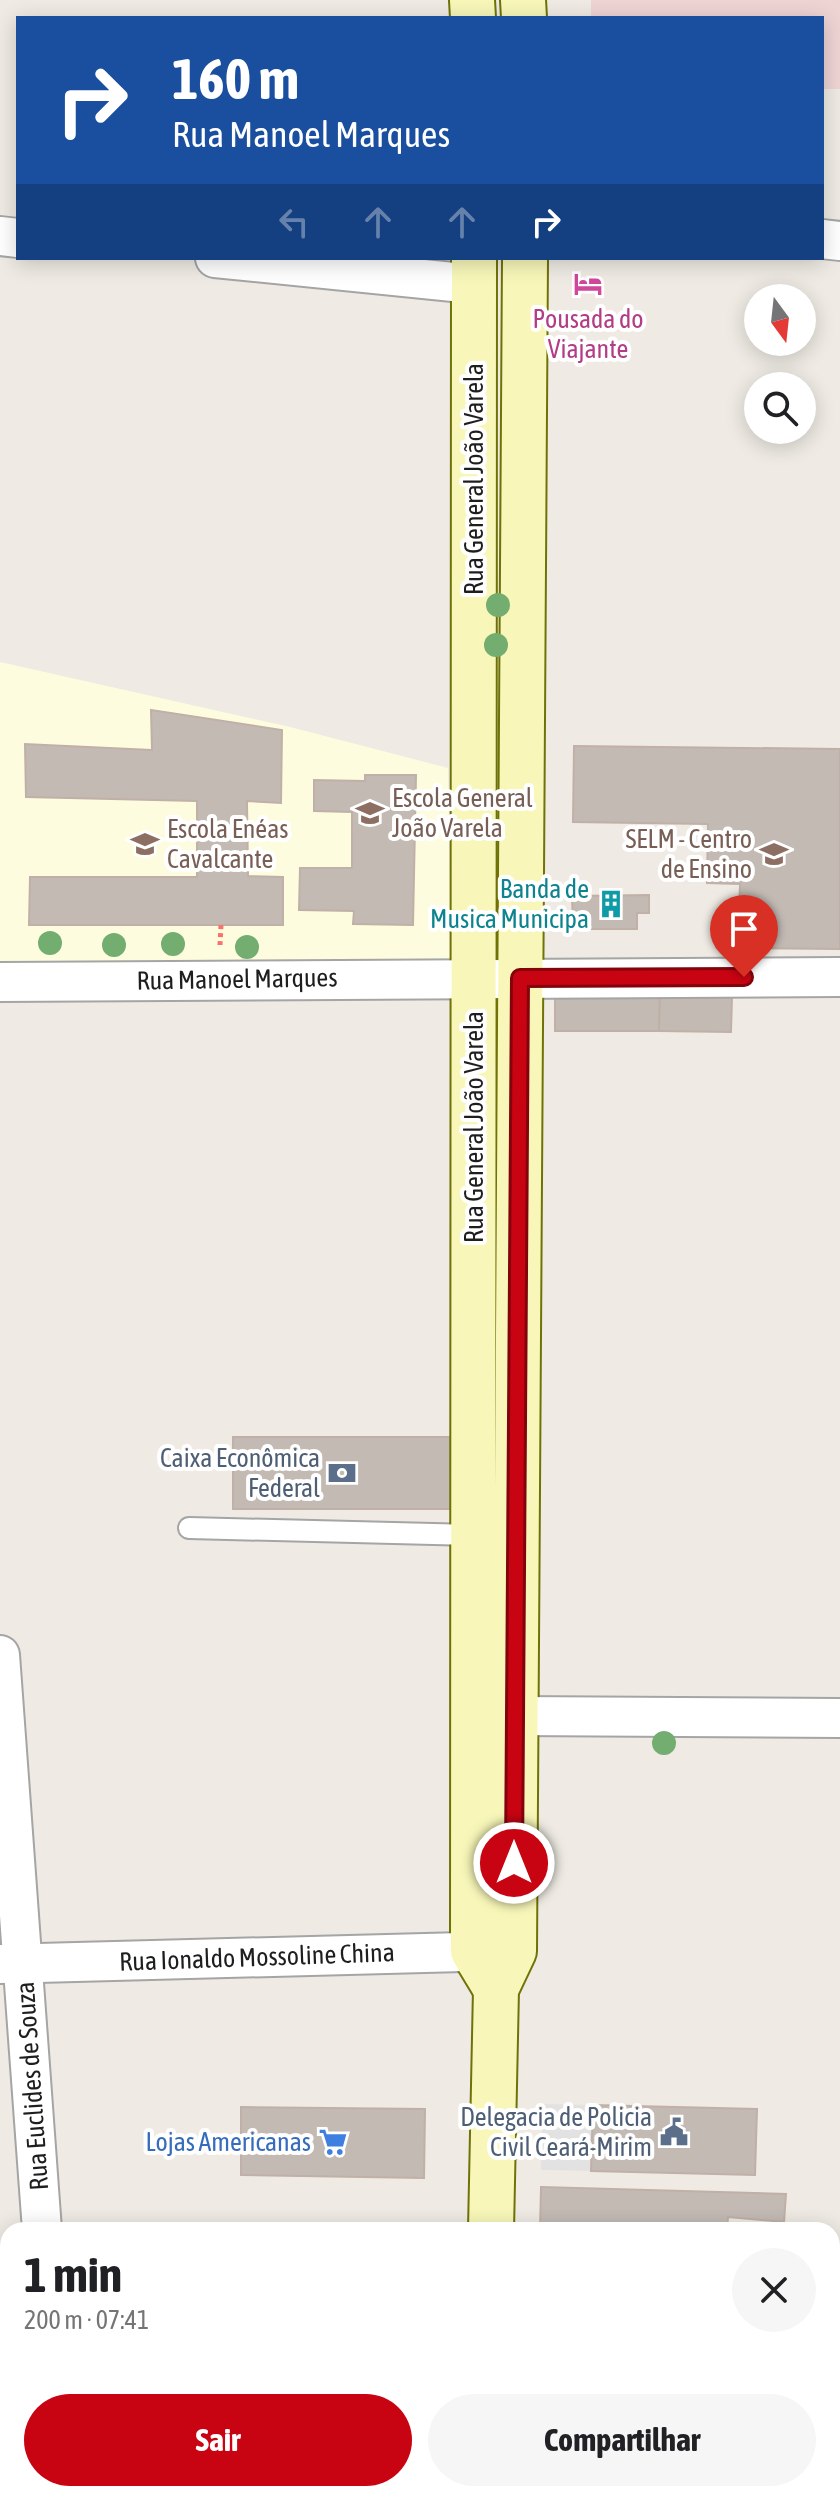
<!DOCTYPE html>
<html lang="pt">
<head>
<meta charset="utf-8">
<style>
	body { margin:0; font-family:"Asap Condensed",sans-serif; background:#f6f6f6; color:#202124; height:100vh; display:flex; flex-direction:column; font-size:30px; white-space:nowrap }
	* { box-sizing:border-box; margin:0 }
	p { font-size:26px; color:#757577 }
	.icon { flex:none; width:44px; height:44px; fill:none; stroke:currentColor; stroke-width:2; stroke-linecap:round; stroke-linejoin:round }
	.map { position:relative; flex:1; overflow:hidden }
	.panel { position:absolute; left:0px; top:2222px; width:840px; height:280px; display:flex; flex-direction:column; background:#fff; border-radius:24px 24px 0 0; box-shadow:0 4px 20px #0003 }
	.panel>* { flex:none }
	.top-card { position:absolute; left:16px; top:16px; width:808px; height:244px; border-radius:0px; box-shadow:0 4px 20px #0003; background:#1a4fa0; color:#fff; overflow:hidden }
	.needle { width:52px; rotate:165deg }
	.tools { position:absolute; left:744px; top:284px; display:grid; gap:16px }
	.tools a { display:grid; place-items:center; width:72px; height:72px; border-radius:50%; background:#fff; box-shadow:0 4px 20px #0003; font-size:40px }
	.pin { position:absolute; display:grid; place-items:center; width:68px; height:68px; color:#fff; margin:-82px -34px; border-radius:50% 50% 50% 0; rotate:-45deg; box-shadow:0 0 8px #0007 }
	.pin .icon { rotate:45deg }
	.me { position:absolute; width:88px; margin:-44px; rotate:0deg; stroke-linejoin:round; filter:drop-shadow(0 0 6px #0008) }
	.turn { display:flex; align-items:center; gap:28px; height:168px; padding:0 24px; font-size:36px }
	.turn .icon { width:104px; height:104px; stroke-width:2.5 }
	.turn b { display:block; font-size:56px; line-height:68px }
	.lanes { display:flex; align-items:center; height:76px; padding:0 24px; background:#0003; justify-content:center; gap:40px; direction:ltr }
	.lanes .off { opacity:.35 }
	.round { display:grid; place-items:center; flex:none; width:84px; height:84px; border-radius:42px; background:#f6f6f6 }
	.head { display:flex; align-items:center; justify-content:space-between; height:136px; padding:0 24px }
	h1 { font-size:48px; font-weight:700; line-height:60px }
	.primary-button { display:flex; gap:16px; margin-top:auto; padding:16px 24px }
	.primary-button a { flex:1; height:92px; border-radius:48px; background:#c80412; color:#fff; font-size:32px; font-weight:700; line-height:92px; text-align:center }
	.primary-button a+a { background:#f6f6f6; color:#202124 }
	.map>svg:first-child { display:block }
</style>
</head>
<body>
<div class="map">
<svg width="840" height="2502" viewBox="0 0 840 2502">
	<rect width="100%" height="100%" fill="#efebe4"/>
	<!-- commercial -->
	<path fill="#efd4d4" d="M591,0H840V89H822V18H591Z"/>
	<!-- education -->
	<path fill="#fefcde" d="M0,662L290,727L448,768L451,962H0Z"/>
	<!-- parking -->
	<g fill="#e2e2e2">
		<path d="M543,2104L593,2105L591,2171L541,2170Z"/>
		<rect x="360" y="2494" width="89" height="8"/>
		<path d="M303,2496V2502H88V2499Z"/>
	</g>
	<!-- building -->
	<g fill="#c3bab4" stroke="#c0b0a7" stroke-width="2">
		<path d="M151,710L282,730L281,803L247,801L248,876L283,877V925H29L30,877H197V801L26,797L25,744L152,750Z"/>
		<path d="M574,746L840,749V949L738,948L740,884L707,883L708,824L573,822Z"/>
		<path d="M365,775H416L413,925L353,924L354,911L299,910L300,868H352V812L314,811V780L365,781Z"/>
		<path d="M649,895V913H637V929H573L572,896Z"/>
		<path d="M555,996H660L659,1031H555Z"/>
		<path d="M660,996H732L731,1032L659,1031Z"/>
		<path d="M233,1437H450L451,1509H233Z"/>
		<path d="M593,2105L757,2109L755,2175L591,2171Z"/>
		<path d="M241,2107L425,2109L424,2178L241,2175Z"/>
		<path d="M541,2187L786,2194L784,2222L728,2217L727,2230H540Z"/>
		<path d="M840,2288V2462L832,2463V2289Z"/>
		<rect x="536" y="2494" width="147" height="8"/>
	</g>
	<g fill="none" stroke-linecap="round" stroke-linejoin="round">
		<defs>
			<path id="lane" d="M189,1528L473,1535"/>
			<g id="street">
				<path d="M0,236L18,238"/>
				<path d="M822,239L840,241"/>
				<path d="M215,258L473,284"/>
				<path d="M0,982L840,977"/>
				<path d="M0,1655L42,2230"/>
				<path d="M514,1716L840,1718"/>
				<path d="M0,1964L501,1951"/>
				<path d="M60,2494L61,2502"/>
			</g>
			<g id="secondary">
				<path d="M472,0L473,18"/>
				<path d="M523,0L524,18"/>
				<path d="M474,258L473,1951L496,1989"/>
				<path d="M491,2230L496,1989L514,1951L525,258"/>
				<path d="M487,2494L488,2502"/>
			</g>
		</defs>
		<!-- lane casing -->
		<use href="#lane" stroke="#a5a5a5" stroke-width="24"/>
		<!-- street casing -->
		<use href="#street" stroke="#a5a5a5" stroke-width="42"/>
		<!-- secondary casing -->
		<use href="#secondary" stroke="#6f7307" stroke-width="48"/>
		<!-- path -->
		<path stroke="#f7716d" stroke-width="5" stroke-dasharray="4 4" stroke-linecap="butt" d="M220,945L221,925"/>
		<!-- lane -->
		<use href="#lane" stroke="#fff" stroke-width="20"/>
		<!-- street -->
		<use href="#street" stroke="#fff" stroke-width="38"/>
		<!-- secondary -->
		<use href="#secondary" stroke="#f8f7b9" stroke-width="44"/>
	</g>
	<!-- trees -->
	<g fill="#73ad6f">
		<circle cx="498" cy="605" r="12"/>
		<circle cx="496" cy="645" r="12"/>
		<circle cx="50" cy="943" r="12"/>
		<circle cx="173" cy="944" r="12"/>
		<circle cx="114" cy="945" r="12"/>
		<circle cx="247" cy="947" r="12"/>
		<circle cx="664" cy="1743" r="12"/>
	</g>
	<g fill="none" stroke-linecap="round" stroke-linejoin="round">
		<defs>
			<path id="route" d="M514,1863L520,978L744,977"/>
		</defs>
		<!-- route casing -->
		<use href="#route" stroke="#82030c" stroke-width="20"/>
		<!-- route -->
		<use href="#route" stroke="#c80412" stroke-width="14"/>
	</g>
	<!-- icons -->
	<defs>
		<symbol id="hotel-bare" viewBox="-9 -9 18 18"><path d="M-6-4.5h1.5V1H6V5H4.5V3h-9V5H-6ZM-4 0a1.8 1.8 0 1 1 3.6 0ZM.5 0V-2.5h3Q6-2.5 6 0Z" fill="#d1479c" stroke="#fff" stroke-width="2.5" paint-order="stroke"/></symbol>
		<symbol id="school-bare" viewBox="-9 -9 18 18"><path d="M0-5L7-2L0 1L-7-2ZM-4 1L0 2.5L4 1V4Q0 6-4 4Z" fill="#8d6e63" stroke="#fff" stroke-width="2.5" paint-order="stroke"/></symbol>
		<symbol id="building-bare" viewBox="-9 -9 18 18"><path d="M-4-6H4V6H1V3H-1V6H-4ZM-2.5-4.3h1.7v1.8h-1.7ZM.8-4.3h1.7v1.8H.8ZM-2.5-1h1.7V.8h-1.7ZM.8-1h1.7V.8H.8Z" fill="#0f9aa8" stroke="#fff" stroke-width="2.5" paint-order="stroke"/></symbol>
		<symbol id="bank-bare" viewBox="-9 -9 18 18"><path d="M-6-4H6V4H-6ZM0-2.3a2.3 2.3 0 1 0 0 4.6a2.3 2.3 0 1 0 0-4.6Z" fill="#5c6f8a" stroke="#fff" stroke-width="2.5" paint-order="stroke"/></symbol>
		<symbol id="civic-bare" viewBox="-9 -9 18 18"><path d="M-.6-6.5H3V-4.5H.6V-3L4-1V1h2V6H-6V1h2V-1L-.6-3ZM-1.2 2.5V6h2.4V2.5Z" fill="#5c6f8a" stroke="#fff" stroke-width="2.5" paint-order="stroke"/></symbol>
		<symbol id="supermarket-bare" viewBox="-9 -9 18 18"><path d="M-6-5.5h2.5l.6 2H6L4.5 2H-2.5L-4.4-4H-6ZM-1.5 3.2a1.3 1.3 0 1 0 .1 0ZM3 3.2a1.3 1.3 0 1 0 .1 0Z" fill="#3f7fe0" stroke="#fff" stroke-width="2.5" paint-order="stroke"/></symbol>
	</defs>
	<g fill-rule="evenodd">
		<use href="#hotel-bare" x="568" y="264" width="40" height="40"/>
		<use href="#school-bare" x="350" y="793" width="40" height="40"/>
		<use href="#school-bare" x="125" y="824" width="40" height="40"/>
		<use href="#school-bare" x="754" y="834" width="40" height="40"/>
		<use href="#building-bare" x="591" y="884" width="40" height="40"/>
		<use href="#bank-bare" x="322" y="1453" width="40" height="40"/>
		<use href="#civic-bare" x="654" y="2112" width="40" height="40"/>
		<use href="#supermarket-bare" x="313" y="2122" width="40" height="40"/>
	</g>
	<g text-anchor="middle" stroke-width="8" stroke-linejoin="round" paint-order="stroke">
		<!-- hotel labels -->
		<g font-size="26" fill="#b23c85" stroke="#fff">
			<text x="588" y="328">Pousada do<tspan x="588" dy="30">Viajante</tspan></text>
		</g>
		<!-- street labels -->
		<g font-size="26" fill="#1e1e1e" stroke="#fff">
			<text transform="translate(474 479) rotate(-90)" y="9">Rua General João Varela</text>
			<text transform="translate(237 979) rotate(-1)" y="9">Rua Manoel Marques</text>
			<text transform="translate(474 1127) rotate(-90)" y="9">Rua General João Varela</text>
			<text transform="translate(257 1957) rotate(-2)" y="9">Rua Ionaldo Mossoline China</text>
			<text transform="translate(32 2086) rotate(-94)" y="9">Rua Euclides de Souza</text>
		</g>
		<!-- education labels -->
		<g font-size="26" fill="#785e54" stroke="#fff" text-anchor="start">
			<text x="392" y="807">Escola General<tspan x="392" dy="30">João Varela</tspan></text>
			<text x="167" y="838">Escola Enéas<tspan x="167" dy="30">Cavalcante</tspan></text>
			<text x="752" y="848" text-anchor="end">SELM - Centro<tspan x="752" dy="30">de Ensino</tspan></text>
		</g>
		<!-- culture labels -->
		<g font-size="26" fill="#0d838f" stroke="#fff" text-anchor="end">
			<text x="589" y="898">Banda de<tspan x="589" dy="30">Musica Municipa</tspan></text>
		</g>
		<!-- service labels -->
		<g font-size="26" fill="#4e5e75" stroke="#fff" text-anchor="end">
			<text x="320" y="1467">Caixa Econômica<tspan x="320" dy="30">Federal</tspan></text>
			<text x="652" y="2126">Delegacia de Policia<tspan x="652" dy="30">Civil Ceará-Mirim</tspan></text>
		</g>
		<!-- shop labels -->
		<g font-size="26" fill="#366cbe" stroke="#fff" text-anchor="end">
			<text x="311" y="2151">Lojas Americanas</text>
		</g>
	</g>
</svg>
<div class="tools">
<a><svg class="needle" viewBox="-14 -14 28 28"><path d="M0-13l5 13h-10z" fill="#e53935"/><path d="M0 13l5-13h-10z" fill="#757577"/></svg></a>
<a><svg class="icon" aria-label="search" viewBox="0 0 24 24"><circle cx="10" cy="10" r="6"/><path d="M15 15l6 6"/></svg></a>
</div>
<div class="pin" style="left:744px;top:977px;background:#d93025"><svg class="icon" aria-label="arrive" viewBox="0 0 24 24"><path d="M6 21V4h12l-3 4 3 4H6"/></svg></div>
<svg class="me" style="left:514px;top:1863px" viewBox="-20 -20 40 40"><circle r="17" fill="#c80412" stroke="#fff" stroke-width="3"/><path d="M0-11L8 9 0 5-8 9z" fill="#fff"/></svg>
<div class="top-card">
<div class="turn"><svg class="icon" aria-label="right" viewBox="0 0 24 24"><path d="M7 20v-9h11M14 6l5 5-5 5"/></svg><div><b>160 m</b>Rua Manoel Marques</div></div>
<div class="lanes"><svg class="icon off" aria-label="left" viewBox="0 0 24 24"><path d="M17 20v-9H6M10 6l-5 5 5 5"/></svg><svg class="icon off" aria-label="ahead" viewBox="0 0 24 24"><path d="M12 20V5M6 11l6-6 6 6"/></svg><svg class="icon off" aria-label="ahead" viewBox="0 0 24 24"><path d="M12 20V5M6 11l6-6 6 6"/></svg><svg class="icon" aria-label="right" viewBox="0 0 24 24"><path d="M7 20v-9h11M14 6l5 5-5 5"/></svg></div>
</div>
<section class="panel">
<div class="head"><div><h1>1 min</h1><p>200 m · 07:41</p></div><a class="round"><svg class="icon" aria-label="close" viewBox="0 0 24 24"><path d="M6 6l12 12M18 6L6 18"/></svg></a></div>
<div class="primary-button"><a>Sair</a><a>Compartilhar</a></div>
</section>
</div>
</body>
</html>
